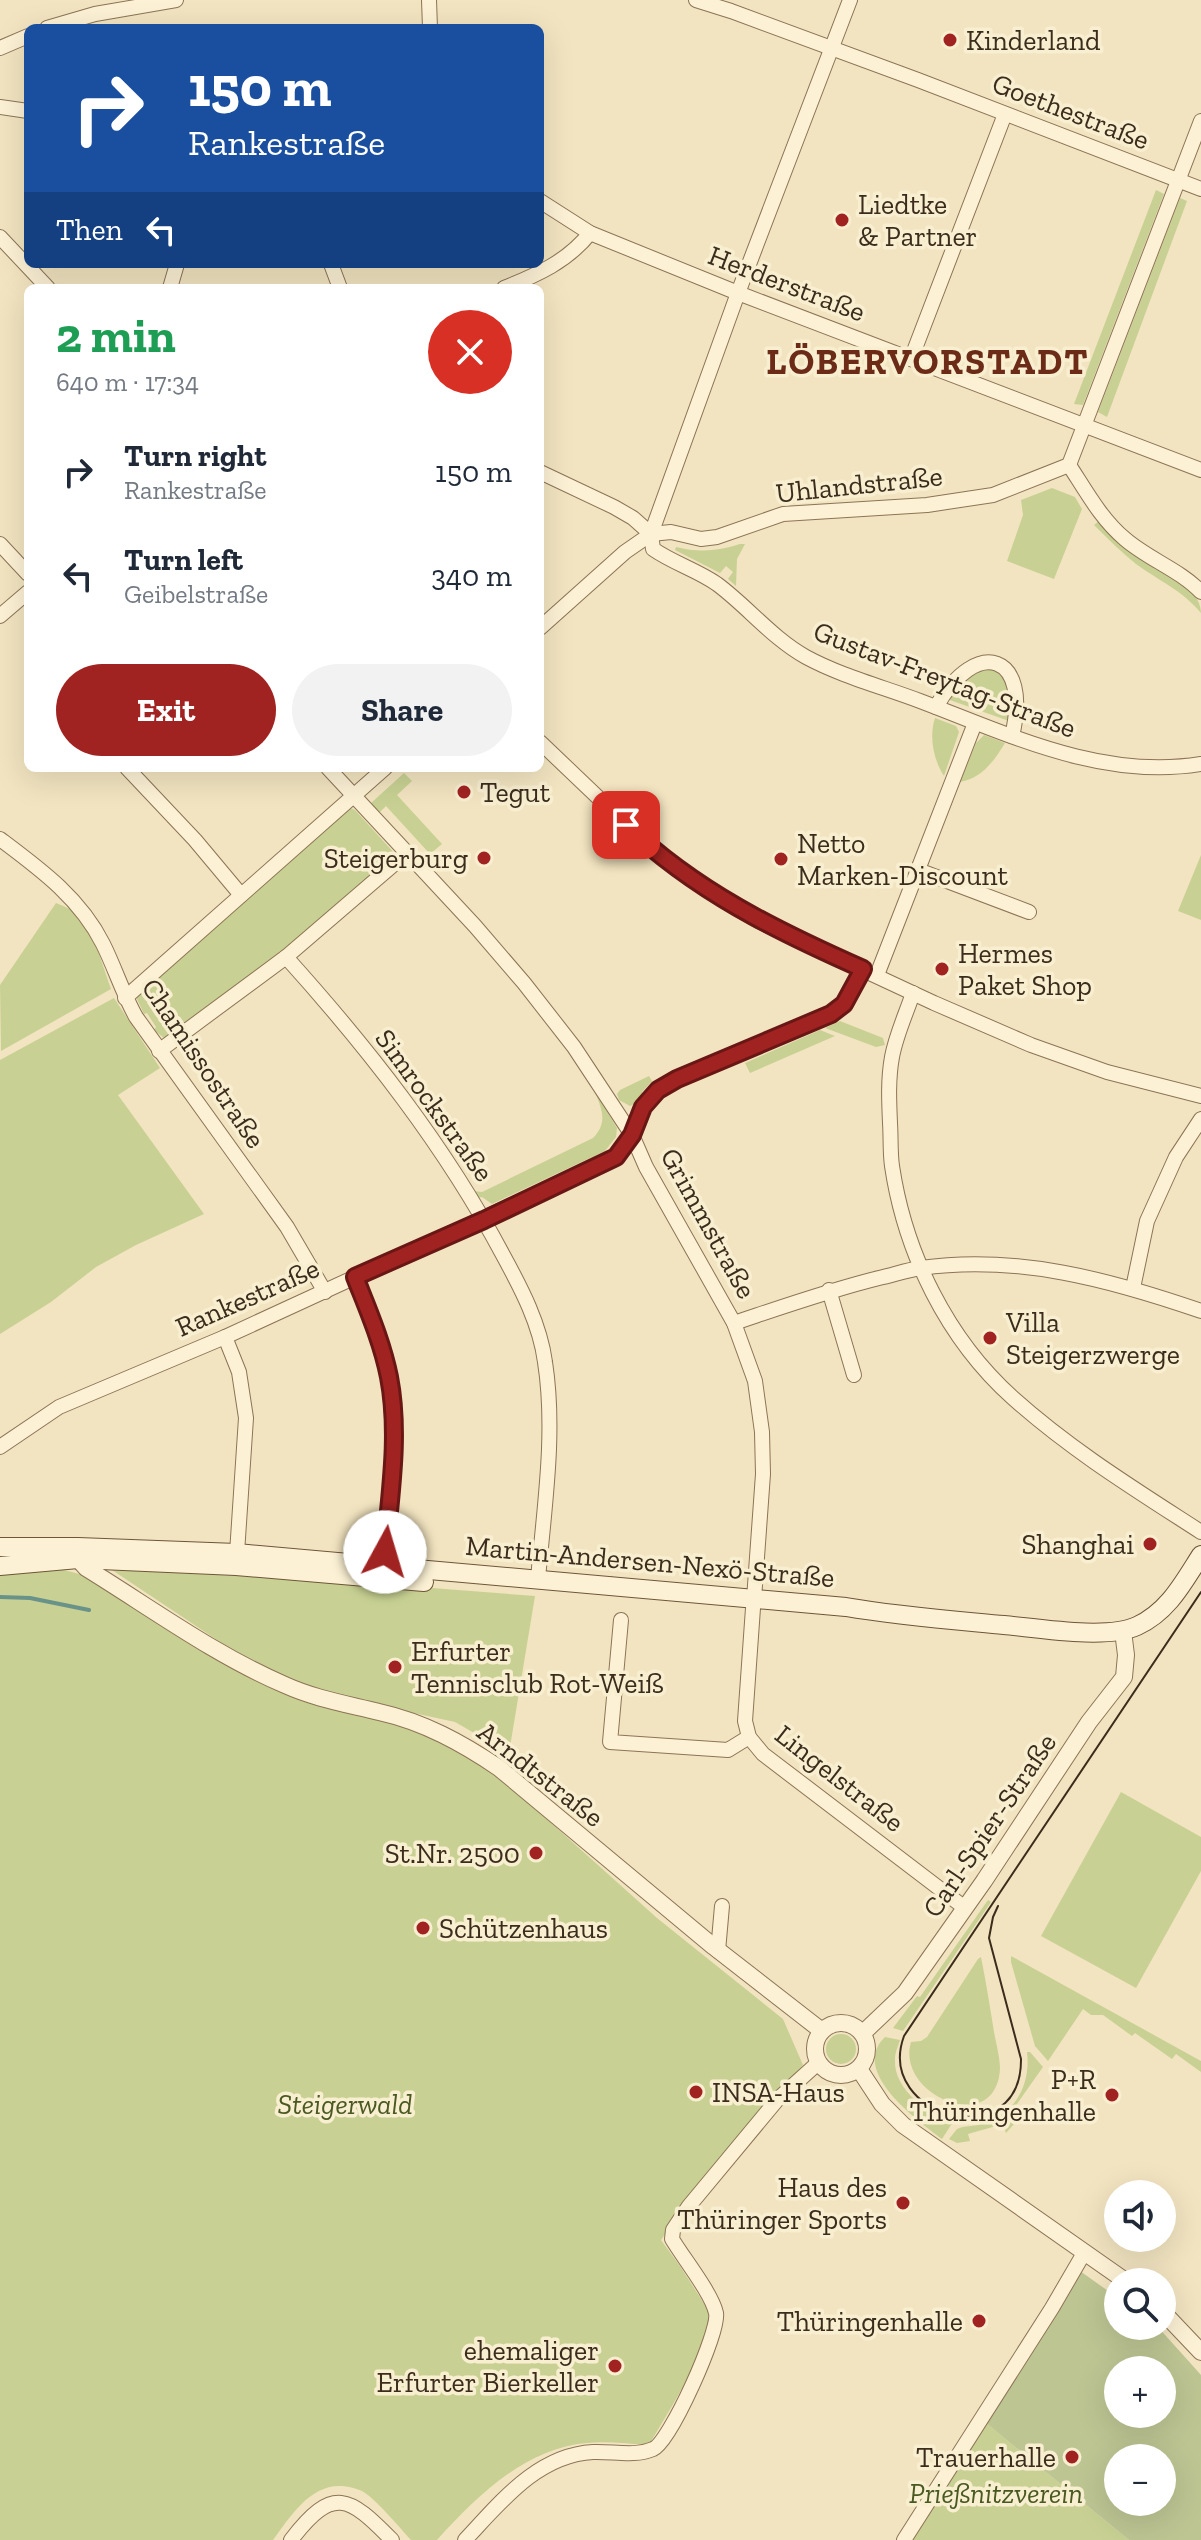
<!DOCTYPE html>
<html lang="en">
<head>
<meta charset="utf-8">
<style>
	body { margin:0; font-family:"Zilla Slab",serif; background:#f2f2f3; color:#1f2937; height:100vh; display:flex; flex-direction:column; font-size:30px; white-space:nowrap }
	* { box-sizing:border-box; margin:0 }
	p { font-size:26px; color:#747a83 }
	.icon { flex:none; width:44px; height:44px; fill:none; stroke:currentColor; stroke-width:2; stroke-linecap:round; stroke-linejoin:round }
	.map { position:relative; flex:1; overflow:hidden }
	.side { position:absolute; left:24px; top:284px; width:520px; height:488px; display:flex; flex-direction:column; background:#fff; border-radius:12px; box-shadow:0 8px 32px #0002 }
	.side>* { flex:none }
	.top-card { position:absolute; left:24px; top:24px; width:520px; height:244px; border-radius:12px; box-shadow:0 8px 32px #0002; background:#1a4fa0; color:#fff; overflow:hidden }
	.controls { position:absolute; left:1104px; top:2180px; display:grid; gap:16px }
	.controls a { display:grid; place-items:center; width:72px; height:72px; border-radius:50%; background:#fff; box-shadow:0 8px 32px #0002; font-size:40px }
	.pin { position:absolute; display:grid; place-items:center; width:68px; height:68px; color:#fff; margin:-34px; border-radius:16px; box-shadow:0 4px 12px #0006 }
	.me { position:absolute; width:88px; margin:-44px; rotate:6deg; stroke-linejoin:round; filter:drop-shadow(0 0 6px #0008) }
	.turn { display:flex; align-items:center; gap:28px; height:168px; padding:0 32px; font-size:36px }
	.turn .icon { width:104px; height:104px; stroke-width:2.5 }
	.turn b { display:block; font-size:56px; line-height:68px }
	.then { display:flex; align-items:center; height:76px; padding:0 32px; background:#0003; gap:16px; font-size:30px }
	.round { display:grid; place-items:center; flex:none; width:84px; height:84px; border-radius:42px; background:#f2f2f3 }
	.summary { display:flex; align-items:center; justify-content:space-between; height:136px; padding:0 32px }
	h1 { font-size:48px; font-weight:800; line-height:60px; color:#1e9e55 }
	.action { display:flex; gap:16px; margin-top:auto; padding:16px 32px }
	.action a { flex:1; height:92px; border-radius:48px; background:#a12321; color:#fff; font-size:32px; font-weight:800; line-height:92px; text-align:center }
	.action a+a { background:#f2f2f3; color:#1f2937 }
	ul { padding:0; list-style:none }
	li { display:flex; align-items:center; gap:24px; height:104px; padding:0 32px }
	li div { flex:1 }
	li b { display:block; font-size:30px }
	li em { font-style:normal }
	.map>svg:first-child { display:block }
</style>
</head>
<body>
<div class="map">
<svg width="1201" height="2540" viewBox="0 0 1201 2540">
	<rect width="100%" height="100%" fill="#f2e4c0"/>
	<!-- green -->
	<g fill="#c8d193">
		<path d="M1156,190L1164,194L1083,405L1074,404Z"/>
		<path d="M1180,198L1187,201L1107,417L1098,412Z"/>
		<path d="M1052,488L1075,497L1082,509L1054,579L1007,561L1023,515L1021,500Z"/>
		<path d="M1099,521C1113,535 1126,549 1142,560C1161,573 1201,586 1201,613C1182,590 1159,581 1136,564C1121,552 1108,539 1094,525Z"/>
		<path d="M740,544H745L737,559L736,586L728,579L733,572L726,566L720,573L675,550L676,547C699,553 719,551 740,544Z"/>
		<path d="M993,667L1011,685L1009,721L947,699L971,671Z"/>
		<path d="M935,718L956,726L959,732L944,776C933,759 929,736 935,718Z"/>
		<path d="M984,735L1005,743C994,761 982,778 960,782L976,743Z"/>
		<path d="M404,773L412,781L397,795L442,844L430,854L386,806L379,813L370,804Z"/>
		<path d="M348,807L355,810L397,856L284,953L168,1039L164,1038L154,1030L156,1027L147,1013L144,1014L136,997Z"/>
		<path d="M1201,855V920L1178,911Z"/>
		<path d="M56,903C62,906 70,908 74,912C94,930 102,964 111,989L1,1051L0,985Z"/>
		<path d="M114,998L160,1068L118,1095L204,1214L136,1245L96,1267L51,1302L0,1334V1060Z"/>
		<path d="M840,1021L883,1038L885,1045L876,1047L825,1028Z"/>
		<path d="M820,1030L835,1036L750,1073L745,1063Z"/>
		<path d="M649,1076L652,1081L642,1092L644,1094L636,1103L630,1106L619,1100L617,1094L620,1090Z"/>
		<path d="M595,1092L617,1128L616,1137L605,1151L492,1204L482,1197L478,1198L474,1191L482,1192L593,1138C608,1122 602,1110 595,1092Z"/>
		<path d="M60,1569L87,1576L215,1656L411,1726L491,1769L657,1918L783,2019L803,2065L681,2212L661,2240L680,2266L712,2316C701,2362 673,2404 649,2445C629,2444 607,2441 587,2443C525,2448 476,2497 437,2540H411C401,2529 374,2497 362,2491C318,2472 295,2510 273,2540H0V1573Z"/>
		<path d="M112,1570L328,1580L535,1596L509,1753L455,1722L331,1695L304,1686L229,1648Z"/>
		<path d="M1121,1792L1201,1837V1871L1136,1988L1041,1936Z"/>
		<path d="M988,1900L991,1902L903,2031L893,2028L917,1996L920,1997Z"/>
		<path d="M1011,1956L1201,2061V2072L1176,2054L1172,2059L1135,2033L1132,2036L1103,2015H1091L1083,2009L1048,2061L1035,2046L1011,1962Z"/>
		<path d="M981,1957C986,1982 990,2007 994,2032C996,2043 1000,2057 1000,2069C996,2138 895,2095 911,2042L921,2041L927,2037L978,1959Z"/>
		<circle cx="841" cy="2049" r="15"/>
		<path d="M885,2037L900,2040C898,2046 895,2053 895,2059C893,2091 931,2117 959,2120L951,2125L942,2139C917,2120 849,2071 885,2037Z"/>
		<path d="M1027,2052H1030L1043,2067L1007,2118L1014,2124L1006,2133L1003,2124L968,2134L970,2141L957,2143L949,2139L957,2129C965,2125 973,2127 981,2124C1015,2115 1031,2085 1027,2052Z"/>
		<path d="M986,2423L1129,2540H910Z"/>
	</g>
	<!-- cemetery -->
	<path fill="#bdc593" fill-rule="evenodd" d="M1080,2271L1118,2298V2326H1157L1201,2375V2540H1129L986,2423ZM1118,2370H1162V2414H1118ZM1118,2458H1162V2502H1118Z"/>
	<g fill="none" stroke-linecap="round" stroke-linejoin="round">
		<!-- stream -->
		<path stroke="#699289" stroke-width="4" d="M0,1597L30,1598L89,1610"/>
		<defs>
			<g id="minor">
				<path d="M429,0L430,28"/>
				<path d="M696,0L731,11L918,80L1201,189"/>
				<path d="M47,28L95,14L176,0"/>
				<path d="M0,48L28,36"/>
				<path d="M0,107L28,111"/>
				<path d="M540,201L590,233L738,293L1201,470"/>
				<path d="M0,237L48,288"/>
				<path d="M331,264L340,288"/>
				<path d="M170,288L177,264"/>
				<path d="M504,288C537,275 568,261 590,233"/>
				<path d="M911,359L1005,114"/>
				<path d="M1069,465L1201,121"/>
				<path d="M1069,465C1086,491 1101,519 1125,539C1148,559 1180,570 1201,592"/>
				<path d="M540,472L614,507L633,518L651,534L653,549C673,563 697,570 717,584C748,607 772,638 806,657C841,676 883,687 920,701C1010,735 1102,780 1201,764"/>
				<path d="M651,534L738,293L850,0"/>
				<path d="M651,534L671,532L701,539L717,537L783,514L927,505L993,495L1069,465"/>
				<path d="M0,544L28,574"/>
				<path d="M0,616L28,592"/>
				<path d="M540,628L625,552L651,534"/>
				<path d="M936,707C977,635 1032,654 1012,736"/>
				<path d="M540,742L651,848L699,885L758,921L934,1003L1031,1045L1107,1072L1201,1096"/>
				<path d="M127,768L195,840L241,895"/>
				<path d="M328,768L475,926L524,983L574,1047L632,1135L646,1167L734,1323L755,1381L762,1432L763,1474L754,1599"/>
				<path d="M0,839C40,869 80,898 103,944C115,968 123,994 136,1017L287,1227L325,1292"/>
				<path d="M918,870L1029,912"/>
				<path d="M286,957C368,1048 445,1146 503,1255C521,1288 540,1324 545,1362C556,1433 544,1508 538,1579"/>
				<path d="M877,975L975,723"/>
				<path d="M913,993C906,1014 896,1035 892,1057C888,1079 889,1101 890,1123C891,1137 890,1152 892,1166C905,1253 947,1339 1013,1398C1071,1450 1136,1490 1201,1532"/>
				<path d="M125,998L385,768"/>
				<path d="M159,1051L286,957L407,853"/>
				<path d="M355,1277C368,1311 384,1345 389,1382C398,1443 388,1504 384,1566"/>
				<path d="M1133,1288L1147,1221L1176,1157L1201,1119"/>
				<path d="M829,1290L854,1375"/>
				<path d="M734,1323C782,1307 830,1290 879,1278C893,1275 907,1270 921,1268C1016,1254 1111,1280 1201,1311"/>
				<path d="M225,1337L239,1372L246,1418L237,1553"/>
				<path d="M0,1447L59,1407L225,1337L616,1157C629,1146 631,1132 638,1117C644,1103 656,1092 668,1083L831,1014L844,1004L863,969"/>
				<path d="M753,1608L745,1721L749,1737L763,1754L965,1908"/>
				<path d="M621,1620L610,1742L728,1750L749,1737"/>
				<path d="M718,1951L722,1906"/>
				<path d="M291,2540C333,2485 349,2496 392,2540"/>
				<path d="M465,2540C500,2503 537,2455 593,2452C612,2451 635,2457 653,2449C670,2442 720,2331 716,2313C712,2294 684,2259 672,2239L673,2230L689,2206L777,2100L819,2062"/>
				<path d="M904,2540L1052,2308L1084,2253"/>
			</g>
			<g id="tertiary">
				<path d="M78,1552V1559L86,1568C151,1608 215,1655 285,1685C316,1699 347,1704 379,1712C424,1722 462,1743 499,1768L714,1947L822,2031"/>
				<circle cx="841" cy="2049" r="26"/>
				<path d="M863,2033L905,1993L984,1881L1089,1722L1124,1677L1126,1655L1123,1631"/>
				<path d="M859,2069L882,2104L903,2125L1127,2282"/>
				<path d="M1162,2311L1201,2352"/>
			</g>
			<g id="secondary">
				<path d="M0,1547H78L237,1553L846,1607C898,1616 951,1620 1004,1625C1037,1628 1107,1640 1137,1626C1168,1612 1183,1583 1201,1555"/>
				<path d="M0,1566L78,1559L236,1566L424,1582"/>
			</g>
		</defs>
		<!-- minor casing -->
		<use href="#minor" stroke="#8c7456" stroke-width="16"/>
		<!-- tertiary casing -->
		<use href="#tertiary" stroke="#8c7456" stroke-width="18"/>
		<!-- secondary casing -->
		<use href="#secondary" stroke="#6e5539" stroke-width="20"/>
		<!-- minor -->
		<use href="#minor" stroke="#fcf1d4" stroke-width="14"/>
		<!-- tertiary -->
		<use href="#tertiary" stroke="#fcf1d4" stroke-width="16"/>
		<!-- secondary -->
		<use href="#secondary" stroke="#fcf1d4" stroke-width="18"/>
		<!-- tram -->
		<path stroke="#3b2c1c" stroke-width="2" d="M998,1906L993,1917L989,1938L1021,2059C1022,2156 874,2118 904,2036L1201,1592"/>
	</g>
	<g fill="none" stroke-linecap="round" stroke-linejoin="round">
		<defs>
			<path id="route" d="M385,1552C390,1495 400,1434 389,1377C382,1342 368,1310 355,1277L484,1220L616,1157L632,1135L643,1107L658,1090L677,1079L831,1014L844,1004L863,969C777,931 695,891 626,825"/>
		</defs>
		<!-- route casing -->
		<use href="#route" stroke="#691715" stroke-width="20"/>
		<!-- route -->
		<use href="#route" stroke="#a12321" stroke-width="14"/>
	</g>
	<!-- markers -->
	<g fill="#a12321" stroke="#f8eed0" stroke-width="3">
		<circle cx="950" cy="40" r="8"/>
		<circle cx="842" cy="220" r="8"/>
		<circle cx="464" cy="792" r="8"/>
		<circle cx="484" cy="858" r="8"/>
		<circle cx="781" cy="859" r="8"/>
		<circle cx="942" cy="969" r="8"/>
		<circle cx="990" cy="1338" r="8"/>
		<circle cx="1150" cy="1544" r="8"/>
		<circle cx="395" cy="1667" r="8"/>
		<circle cx="536" cy="1853" r="8"/>
		<circle cx="423" cy="1928" r="8"/>
		<circle cx="696" cy="2092" r="8"/>
		<circle cx="1112" cy="2095" r="8"/>
		<circle cx="903" cy="2203" r="8"/>
		<circle cx="979" cy="2321" r="8"/>
		<circle cx="615" cy="2366" r="8"/>
		<circle cx="1072" cy="2457" r="8"/>
	</g>
	<g text-anchor="middle" stroke-width="7" stroke-linejoin="round" paint-order="stroke">
		<!-- poi labels -->
		<g font-size="28" fill="#3b2c1c" stroke="#f8eed0" text-anchor="start">
			<text x="966" y="50">Kinderland</text>
			<text x="858" y="214">Liedtke<tspan x="858" dy="32">&amp; Partner</tspan></text>
			<text x="480" y="802">Tegut</text>
			<text x="797" y="853">Netto<tspan x="797" dy="32">Marken-Discount</tspan></text>
			<text x="468" y="868" text-anchor="end">Steigerburg</text>
			<text x="958" y="963">Hermes<tspan x="958" dy="32">Paket Shop</tspan></text>
			<text x="1006" y="1332">Villa<tspan x="1006" dy="32">Steigerzwerge</tspan></text>
			<text x="1134" y="1554" text-anchor="end">Shanghai</text>
			<text x="411" y="1661">Erfurter<tspan x="411" dy="32">Tennisclub Rot-Weiß</tspan></text>
			<text x="520" y="1863" text-anchor="end">St.Nr. 2500</text>
			<text x="439" y="1938">Schützenhaus</text>
			<text x="1096" y="2089" text-anchor="end">P+R<tspan x="1096" dy="32">Thüringenhalle</tspan></text>
			<text x="712" y="2102">INSA-Haus</text>
			<text x="887" y="2197" text-anchor="end">Haus des<tspan x="887" dy="32">Thüringer Sports</tspan></text>
			<text x="963" y="2331" text-anchor="end">Thüringenhalle</text>
			<text x="599" y="2360" text-anchor="end">ehemaliger<tspan x="599" dy="32">Erfurter Bierkeller</tspan></text>
			<text x="1056" y="2467" text-anchor="end">Trauerhalle</text>
		</g>
		<!-- street labels -->
		<g font-size="28" fill="#3b2c1c" stroke="#f8eed0">
			<text transform="translate(1071 111) rotate(21)" y="10">Goethestraße</text>
			<text transform="translate(787 283) rotate(21)" y="10">Herderstraße</text>
			<text transform="translate(859 484) rotate(-6)" y="10">Uhlandstraße</text>
			<text transform="translate(945 679) rotate(21)" y="10">Gustav-Freytag-Straße</text>
			<text transform="translate(204 1063) rotate(56)" y="10">Chamissostraße</text>
			<text transform="translate(435 1105) rotate(54)" y="10">Simrockstraße</text>
			<text transform="translate(709 1223) rotate(61)" y="10">Grimmstraße</text>
			<text transform="translate(247 1297) rotate(-24)" y="10">Rankestraße</text>
			<text transform="translate(650 1561) rotate(5)" y="10">Martin-Andersen-Nexö-Straße</text>
			<text transform="translate(541 1774) rotate(38)" y="10">Arndtstraße</text>
			<text transform="translate(840 1778) rotate(38)" y="10">Lingelstraße</text>
			<text transform="translate(989 1825) rotate(-56)" y="10">Carl-Spier-Straße</text>
		</g>
		<!-- park labels -->
		<g font-size="28" font-style="italic" fill="#495921" stroke="#f8eed0">
			<text x="345" y="2114">Steigerwald</text>
			<text x="996" y="2503">Prießnitzverein</text>
		</g>
		<!-- district labels -->
		<g font-size="36" font-weight="bold" letter-spacing="2" fill="#6b2b17" stroke="#f8eed0">
			<text x="928" y="374">LÖBERVORSTADT</text>
		</g>
	</g>
</svg>
<div class="controls">
<a><svg class="icon" aria-label="sound" viewBox="0 0 24 24"><path d="M4 9h4l5-4v14l-5-4H4zM17 9q2 3 0 6"/></svg></a>
<a><svg class="icon" aria-label="search" viewBox="0 0 24 24"><circle cx="10" cy="10" r="6"/><path d="M15 15l6 6"/></svg></a>
<a>+</a>
<a>−</a>
</div>
<div class="pin" style="left:626px;top:825px;background:#d93025"><svg class="icon" aria-label="arrive" viewBox="0 0 24 24"><path d="M6 21V4h12l-3 4 3 4H6"/></svg></div>
<svg class="me" style="left:385px;top:1552px" viewBox="-20 -20 40 40"><circle r="19" fill="#fff"/><path d="M0-13L10 11 0 6-10 11z" fill="#a12321"/></svg>
<div class="top-card">
<div class="turn"><svg class="icon" aria-label="right" viewBox="0 0 24 24"><path d="M7 20v-9h11M14 6l5 5-5 5"/></svg><div><b>150 m</b>Rankestraße</div></div>
<div class="then">Then<svg class="icon" aria-label="left" viewBox="0 0 24 24"><path d="M17 20v-9H6M10 6l-5 5 5 5"/></svg></div>
</div>
<section class="side">
<div class="summary"><div><h1>2 min</h1><p>640 m · 17:34</p></div><a class="round" style="background:#d93025;color:#fff"><svg class="icon" aria-label="close" viewBox="0 0 24 24"><path d="M6 6l12 12M18 6L6 18"/></svg></a></div>
<ul>
<li><svg class="icon" aria-label="right" viewBox="0 0 24 24"><path d="M7 20v-9h11M14 6l5 5-5 5"/></svg><div><b>Turn right</b><p>Rankestraße</p></div><em>150 m</em></li>
<li><svg class="icon" aria-label="left" viewBox="0 0 24 24"><path d="M17 20v-9H6M10 6l-5 5 5 5"/></svg><div><b>Turn left</b><p>Geibelstraße</p></div><em>340 m</em></li>
</ul>
<div class="action"><a>Exit</a><a>Share</a></div>
</section>
</div>
</body>
</html>
